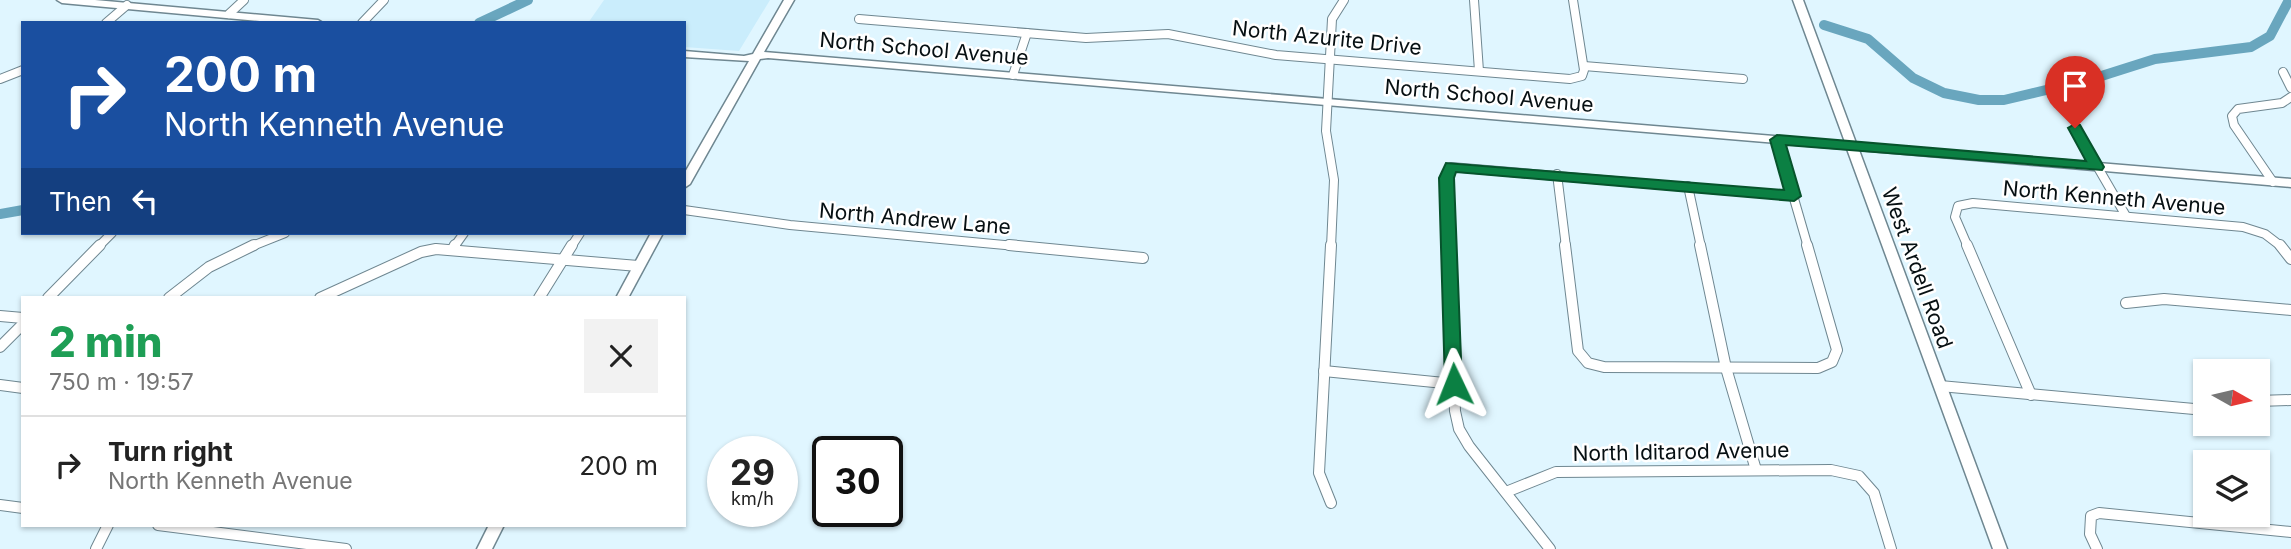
<!DOCTYPE html>
<html lang="en">
<head>
<meta charset="utf-8">
<style>
	body { margin:0; font-family:Inter,sans-serif; background:#f2f2f2; color:#222; height:100vh; display:flex; flex-direction:column; font-size:26px; white-space:nowrap }
	* { box-sizing:border-box; margin:0 }
	p { font-size:23px; color:#767676 }
	.icon { flex:none; width:38px; height:38px; fill:none; stroke:currentColor; stroke-width:2; stroke-linecap:round; stroke-linejoin:round }
	.map { position:relative; flex:1; overflow:hidden }
	.sheet { position:absolute; left:21px; top:296px; width:665px; height:231px; display:flex; flex-direction:column; background:#fff; border-radius:0px; box-shadow:0 2px 5px #0004 }
	.sheet>* { flex:none }
	.banner { position:absolute; left:21px; top:21px; width:665px; height:214px; border-radius:0px; box-shadow:0 2px 5px #0004; background:#1a4fa0; color:#fff; overflow:hidden }
	.needle { width:46px; rotate:98deg }
	.buttons { position:absolute; left:2193px; top:359px; display:grid; gap:14px }
	.buttons a { display:grid; place-items:center; width:77px; height:77px; border-radius:0px; background:#fff; box-shadow:0 2px 5px #0004; font-size:35px }
	.speed { position:absolute; left:707px; top:436px; display:flex; gap:14px; font-size:35px; font-weight:700; text-align:center }
	.speed>* { display:grid; place-content:center; width:91px; height:91px; border-radius:50%; background:#fff; box-shadow:0 2px 5px #0004; line-height:1 }
	.speed small { font-size:18px; font-weight:400 }
	.speed .limit { border:4px solid #111; border-radius:10px; background:#fff; color:#111 }
	.pin { position:absolute; display:grid; place-items:center; width:60px; height:60px; color:#fff; margin:-72px -30px; border-radius:50% 50% 50% 0; rotate:-45deg; box-shadow:0 0 7px #0007 }
	.pin .icon { rotate:45deg }
	.me { position:absolute; width:77px; margin:-38px; rotate:358deg; stroke-linejoin:round; filter:drop-shadow(0 0 5px #0008) }
	.turn { display:flex; align-items:center; gap:24px; height:147px; padding:0 28px; font-size:32px }
	.turn .icon { width:91px; height:91px; stroke-width:2.5 }
	.turn b { display:block; font-size:49px; line-height:60px }
	.then { display:flex; align-items:center; height:66px; padding:0 28px; background:#0003; gap:14px; font-size:26px }
	.round { display:grid; place-items:center; flex:none; width:74px; height:74px; border-radius:0px; background:#f2f2f2 }
	.summary { display:flex; align-items:center; justify-content:space-between; height:119px; padding:0 28px }
	h1 { font-size:42px; font-weight:800; line-height:52px; color:#1e9e55 }
	ul { padding:0; list-style:none }
	li { display:flex; align-items:center; gap:21px; height:98px; padding:0 28px; border-top:2px solid #e0e0e0 }
	li div { flex:1 }
	li b { display:block; font-size:26px }
	li em { font-style:normal }
	.map>svg:first-child { display:block }
</style>
</head>
<body>
<div class="map">
<svg width="2291" height="549" viewBox="0 0 2291 549">
	<rect width="100%" height="100%" fill="#e0f6ff"/>
	<!-- built -->
	<path fill="#caedfc" d="M604,0H770L739,51L684,47V23H588Z"/>
	<g fill="none" stroke-linecap="round" stroke-linejoin="round">
		<!-- canal -->
		<g stroke="#69a6be" stroke-width="10">
			<path d="M479,23L528,0"/>
			<path d="M1824,25L1868,39L1913,78L1944,93L1979,100H2004L2092,79L2155,59L2251,47L2270,36L2289,0"/>
			<path d="M0,214L23,210"/>
		</g>
		<defs>
			<g id="street-far1">
				<path d="M1474,0L1479,71"/>
				<path d="M229,14L244,0"/>
				<path d="M859,19L1086,38L1168,34L1276,55L1570,79L1582,76L1584,70L1573,0"/>
				<path d="M106,23L127,5"/>
				<path d="M362,23L384,0"/>
				<path d="M1584,66L1743,79"/>
				<path d="M2283,72L2291,88"/>
				<path d="M1013,75L1027,33"/>
				<path d="M0,79L23,70"/>
				<path d="M2075,128L2126,216"/>
				<path d="M1777,140L1808,247"/>
				<path d="M1557,174L1566,247"/>
				<path d="M2273,182L2234,125L2232,116L2238,109L2282,103L2291,97"/>
				<path d="M1688,186L1701,247"/>
				<path d="M684,210L790,225L1027,247"/>
				<path d="M98,247L112,233"/>
				<path d="M250,247L285,233"/>
				<path d="M454,247L464,233"/>
				<path d="M571,247L580,233"/>
				<path d="M1331,247L1334,180L1326,131L1332,19L1344,0"/>
				<path d="M1449,247L1446,178L1451,167L1793,196"/>
				<path d="M1968,247L1955,217L1958,206L1973,203L2243,227L2265,234L2282,247"/>
			</g>
			<g id="street">
				<path d="M1009,245L1143,258"/>
				<path d="M1331,245L1319,473L1331,503"/>
				<path d="M1449,245L1455,411L1459,429L1469,446L1550,549"/>
				<path d="M1565,245L1578,351L1588,363L1604,367L1818,368L1832,362L1837,350L1807,245"/>
				<path d="M1700,245L1726,368L1756,470"/>
				<path d="M1967,245L2031,395"/>
				<path d="M2280,245L2291,259"/>
				<path d="M453,249L455,245"/>
				<path d="M48,298L100,245"/>
				<path d="M169,298L209,267L254,245"/>
				<path d="M320,298L421,252L436,249L638,266"/>
				<path d="M539,298L572,245"/>
				<path d="M2126,303L2164,299L2291,310"/>
				<path d="M0,316L23,318"/>
				<path d="M0,347L23,324"/>
				<path d="M1324,371L1454,384"/>
				<path d="M0,385L23,388"/>
				<path d="M1940,386L2205,410"/>
				<path d="M2258,401L2291,400"/>
				<path d="M1506,492L1556,472L1831,470L1859,476L1874,493L1891,549"/>
				<path d="M0,505L23,508"/>
				<path d="M158,525L346,549"/>
				<path d="M96,549L108,525"/>
				<path d="M2097,549L2090,534L2091,516L2099,513L2291,532"/>
			</g>
			<g id="secondary">
				<path d="M57,0H95L318,20L323,23H282L62,3Z"/>
				<path d="M784,0H794L764,52L1845,142L1793,0H1803L1856,143L2291,179V187L1859,150L2007,549H1993L1847,149L768,58L760,59L690,184L684,188V174L749,61L684,57V51L744,56L753,54Z"/>
				<path d="M651,233H663L628,298H616Z"/>
				<path d="M489,525H504L492,549H477Z"/>
			</g>
		</defs>
		<!-- street-far1 casing -->
		<use href="#street-far1" stroke="#6f8791" stroke-width="10"/>
		<!-- street casing -->
		<use href="#street" stroke="#6f8791" stroke-width="12"/>
		<!-- secondary casing -->
		<use href="#secondary" stroke="#6f8791" stroke-width="3"/>
		<!-- street-far1 -->
		<use href="#street-far1" stroke="#fff" stroke-width="8"/>
		<!-- street -->
		<use href="#street" stroke="#fff" stroke-width="10"/>
		<!-- secondary -->
		<use href="#secondary" fill="#fff" fill-rule="evenodd"/>
	</g>
	<!-- route -->
	<path fill="#0b8043" stroke="#07532c" stroke-width="2" d="M2075,124L2080,125L2104,167L2102,170L1786,145L1801,196L1794,201L1456,172L1454,178L1462,384L1460,389H1447L1445,384L1439,178L1446,163L1784,190L1770,140L1777,135L2086,161L2068,128Z"/>
	<g text-anchor="middle" stroke-width="5" stroke-linejoin="round" paint-order="stroke">
		<!-- street labels -->
		<g font-size="21" fill="#060f12" stroke="#fff">
			<text transform="translate(1327 38) rotate(6)" y="7">North Azurite Drive</text>
			<text transform="translate(924 49) rotate(5)" y="7">North School Avenue</text>
			<text transform="translate(1489 96) rotate(5)" y="7">North School Avenue</text>
			<text transform="translate(2114 198) rotate(5)" y="7">North Kenneth Avenue</text>
			<text transform="translate(915 219) rotate(5)" y="7">North Andrew Lane</text>
			<text transform="translate(1917 268) rotate(70)" y="7">West Ardell Road</text>
			<text transform="translate(1681 452) rotate(-1)" y="7">North Iditarod Avenue</text>
		</g>
	</g>
</svg>
<div class="buttons">
<a><svg class="needle" viewBox="-14 -14 28 28"><path d="M0-13l5 13h-10z" fill="#e53935"/><path d="M0 13l5-13h-10z" fill="#767676"/></svg></a>
<a><svg class="icon" aria-label="layers" viewBox="0 0 24 24"><path d="M12 4l9 5-9 5-9-5zM3 14l9 5 9-5"/></svg></a>
</div>
<div class="speed"><div>29<small>km/h</small></div><div class="limit">30</div></div>
<div class="pin" style="left:2075px;top:128px;background:#d93025"><svg class="icon" aria-label="arrive" viewBox="0 0 24 24"><path d="M6 21V4h12l-3 4 3 4H6"/></svg></div>
<svg class="me" style="left:1454px;top:384px" viewBox="-20 -20 40 40"><path d="M0-17L14 15 0 8-14 15z" fill="#0b8043" stroke="#fff" stroke-width="4"/></svg>
<div class="banner">
<div class="turn"><svg class="icon" aria-label="right" viewBox="0 0 24 24"><path d="M7 20v-9h11M14 6l5 5-5 5"/></svg><div><b>200 m</b>North Kenneth Avenue</div></div>
<div class="then">Then<svg class="icon" aria-label="left" viewBox="0 0 24 24"><path d="M17 20v-9H6M10 6l-5 5 5 5"/></svg></div>
</div>
<section class="sheet">
<div class="summary"><div><h1>2 min</h1><p>750 m · 19:57</p></div><a class="round"><svg class="icon" aria-label="close" viewBox="0 0 24 24"><path d="M6 6l12 12M18 6L6 18"/></svg></a></div>
<ul>
<li><svg class="icon" aria-label="right" viewBox="0 0 24 24"><path d="M7 20v-9h11M14 6l5 5-5 5"/></svg><div><b>Turn right</b><p>North Kenneth Avenue</p></div><em>200 m</em></li>
</ul>
</section>
</div>
</body>
</html>
